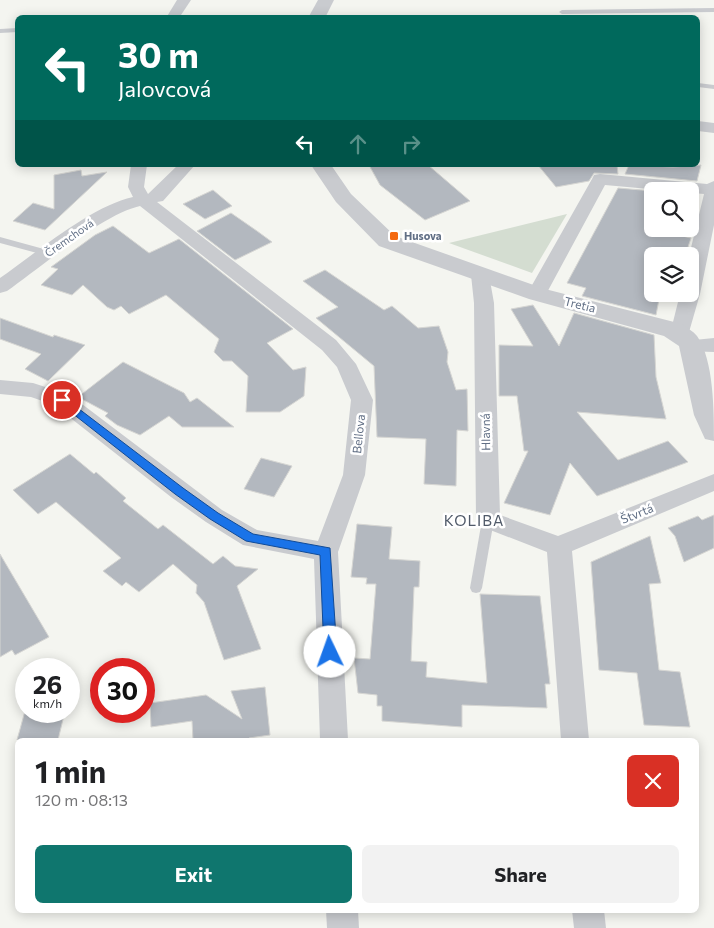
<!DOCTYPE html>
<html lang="en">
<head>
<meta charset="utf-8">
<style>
	body { margin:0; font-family:Commissioner,sans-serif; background:#f2f2f2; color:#202124; height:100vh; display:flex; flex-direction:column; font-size:19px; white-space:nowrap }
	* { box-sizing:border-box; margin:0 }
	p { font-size:16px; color:#757577 }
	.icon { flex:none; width:28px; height:28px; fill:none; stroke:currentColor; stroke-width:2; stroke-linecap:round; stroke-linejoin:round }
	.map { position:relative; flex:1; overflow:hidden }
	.drawer { position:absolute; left:15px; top:738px; width:684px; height:175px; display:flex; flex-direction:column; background:#fff; border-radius:8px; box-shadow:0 2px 12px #0003 }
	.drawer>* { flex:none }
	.banner { position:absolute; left:15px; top:15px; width:685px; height:152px; border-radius:8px; box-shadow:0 2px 12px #0003; background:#00695c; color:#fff; overflow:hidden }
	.tools { position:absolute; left:644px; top:182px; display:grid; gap:10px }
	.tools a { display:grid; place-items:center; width:55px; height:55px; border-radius:8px; background:#fff; box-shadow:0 2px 12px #0003; font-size:25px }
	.speed { position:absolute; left:15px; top:658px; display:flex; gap:10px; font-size:25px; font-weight:700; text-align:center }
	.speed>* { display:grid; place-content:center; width:65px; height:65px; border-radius:50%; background:#fff; box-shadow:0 2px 12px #0003; line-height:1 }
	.speed small { font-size:12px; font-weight:400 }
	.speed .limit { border:8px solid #d22; background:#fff; color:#111 }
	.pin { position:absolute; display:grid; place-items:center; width:42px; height:42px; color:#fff; margin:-21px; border:2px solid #fff; border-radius:50%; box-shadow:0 1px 5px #0007 }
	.me { position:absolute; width:55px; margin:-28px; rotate:357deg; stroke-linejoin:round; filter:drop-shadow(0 0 4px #0008) }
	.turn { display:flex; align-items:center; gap:18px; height:105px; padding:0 20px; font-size:22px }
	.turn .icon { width:65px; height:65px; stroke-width:2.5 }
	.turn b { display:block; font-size:35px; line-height:42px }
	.lanes { display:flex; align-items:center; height:48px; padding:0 20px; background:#0003; justify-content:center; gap:25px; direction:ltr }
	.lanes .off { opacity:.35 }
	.round { display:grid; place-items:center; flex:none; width:52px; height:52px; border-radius:8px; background:#f2f2f2 }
	.overview { display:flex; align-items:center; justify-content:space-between; height:85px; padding:0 20px }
	h1 { font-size:30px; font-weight:700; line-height:38px }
	.primary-button { display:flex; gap:10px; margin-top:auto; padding:10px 20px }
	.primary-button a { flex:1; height:58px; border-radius:8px; background:#0f766e; color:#fff; font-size:20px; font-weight:700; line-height:58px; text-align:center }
	.primary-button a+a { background:#f2f2f2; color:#202124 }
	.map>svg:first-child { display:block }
</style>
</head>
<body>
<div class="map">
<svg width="714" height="928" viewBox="0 0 714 928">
	<rect width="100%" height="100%" fill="#f4f5f0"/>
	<!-- green -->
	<path fill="#d4ddd1" d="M567,214L532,273L449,243Z"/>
	<!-- building -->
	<g fill="#b3b8bf" stroke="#d6d6d3">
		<path d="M369,165H428L470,201L425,220L380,185Z"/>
		<path d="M538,165H617L618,174L594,173L589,181L556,187Z"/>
		<path d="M629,165L673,167L701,165L697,181L625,174Z"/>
		<path d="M81,170L82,176L107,172L45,230L13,221L33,203L54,209V175Z"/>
		<path d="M618,188L653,191L652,229H684L682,236L691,238L685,256H652V294H660L656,315L582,296L586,288L567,283Z"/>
		<path d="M213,190L232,206L205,219L183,204Z"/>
		<path d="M231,213L257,231L272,242L235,260L197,231Z"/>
		<path d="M113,226L149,253L179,239L293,329L267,343L293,370L306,367L304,396L280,412H246L248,376L232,361H223L214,352L219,339L166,295L129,314L121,306L114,310L107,307L83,285L72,295L41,285L58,269L51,267L95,235Z"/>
		<path d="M325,270L384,310L392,306L418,328L439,326L448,352L447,362L456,390L467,389L468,431L457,430L456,486L424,484L426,439L377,437L374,366L316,318L338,307L303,281Z"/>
		<path d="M533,305L559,346L574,313L654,335L656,377L666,419L577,412L618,460L668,441L688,462L597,496L570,463L550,515L504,503L528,451H524L517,396H499V345L533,346L511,309Z"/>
		<path d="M0,318L53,337L54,335L85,345L48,381L25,369L41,354L0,339Z"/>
		<path d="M123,362L184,393L190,402L197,398L234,427H182L169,416L140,435L117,425L105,416L108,413L78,397Z"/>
		<path d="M70,454L94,474L96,472L126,498L123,501L158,529L163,525L213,564L223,556L235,566L258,569L237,586L261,649L224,660L204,602L196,593L197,585L173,564L139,592L126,582L122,586L103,571L121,558L56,502L38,514L13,490Z"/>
		<path d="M261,458L292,466L274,497L244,489Z"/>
		<path d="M714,515V548L684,562L675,536L668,528L698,516L702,520Z"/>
		<path d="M357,524L392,527L389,559L420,561L419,587H414L411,661L427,662L426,677L487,683L480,594L540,596L550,684H545L547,708L462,705V727L382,721V706H377V695L358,693L354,658L370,659L376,584H366L367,578L351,577Z"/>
		<path d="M650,536L661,583L649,584L659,670L680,672L690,727L644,725L637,673L599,670L591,562Z"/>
		<path d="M0,554L49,637L15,655L12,650L0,657Z"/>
		<path d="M265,687L270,735L249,738L250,740H193L192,721L151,727L150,703L206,695L242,719L231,691Z"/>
		<path d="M25,711H65L58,740H17Z"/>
	</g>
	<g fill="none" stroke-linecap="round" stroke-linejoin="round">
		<!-- service -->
		<g fill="#c9cbcf" fill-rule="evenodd">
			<path d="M714,8V12L562,14L559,12L562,10Z"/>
			<path d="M18,28V32L0,33V29Z"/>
			<path d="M698,83L714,85V89L698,87Z"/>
			<path d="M0,237L51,251L53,253L48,256L0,243Z"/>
			<path d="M488,515L492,517L494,520L482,588L480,592L476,593L472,592L470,588L482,520L484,517Z"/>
		</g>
		<!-- minor -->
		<g fill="#c9cbcf" fill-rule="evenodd">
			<path d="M177,0H191L179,18H166Z"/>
			<path d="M698,121L714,123V133L698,131Z"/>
			<path d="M131,165H147L144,187L148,194L178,165H195L163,201L157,202L336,340L356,364L373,400L365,475L338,552L348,740H320L314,559L243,545L206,522L171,497L54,405L31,397L0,394V380L33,383L70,395L222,510L257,530L318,541L343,475L351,400L337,367L322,350L140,206C103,214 40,268 7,291L0,293V278C36,253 91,206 133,197L128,187Z"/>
			<path d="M600,174L707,184L714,181V225L700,294L687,339L680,340L673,339L670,334L680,294H690L689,256L704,194L605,185L544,298H530L527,294L592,179L594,175Z"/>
			<path d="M480,269L487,271L489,275L494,303L500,515L558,536L714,474V491L572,551L589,740H561L547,552L480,526L476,520L474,303L471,275L473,271Z"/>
			<path d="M714,338V352L684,351L681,346L684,341Z"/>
			<path d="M326,910H358L359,928H327Z"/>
			<path d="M572,910H604L606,928H574Z"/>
		</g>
		<!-- tertiary -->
		<g fill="#c9cbcf" fill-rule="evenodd">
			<path d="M318,0H334L325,18H308Z"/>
			<path d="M311,165H331L351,194L395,236L545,289L682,324C687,328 693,331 697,336C714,360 714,412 714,441L705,439L694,415L679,346L664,336L529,299L379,246L336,202Z"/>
		</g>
	</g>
	<!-- route -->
	<path fill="#1a73e8" stroke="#114b97" d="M62,396L183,488L218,513L253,534L330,548L337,652L335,656H326L324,652L320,555L246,541L210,519L175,494L58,402V397Z"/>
	<!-- markers -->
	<rect fill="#f46912" stroke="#fff" stroke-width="2" x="389" y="231" width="10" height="10" rx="2.5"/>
	<g text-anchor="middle" stroke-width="5" stroke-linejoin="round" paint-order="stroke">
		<!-- far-poi labels -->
		<g font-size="11" font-weight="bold" fill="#616f85" stroke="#fff" text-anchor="start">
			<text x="404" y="240">Husova</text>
		</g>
		<!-- far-street labels -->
		<g font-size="11" fill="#616f85" stroke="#fff">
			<text transform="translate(69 238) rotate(-35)" y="4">Čremchová</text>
		</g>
		<!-- street labels -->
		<g font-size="12" fill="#616f85" stroke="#fff">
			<text transform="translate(580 305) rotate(14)" y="4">Tretia</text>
			<text transform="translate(486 432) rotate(-91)" y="4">Hlavná</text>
			<text transform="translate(359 434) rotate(-84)" y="4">Bellova</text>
			<text transform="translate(637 514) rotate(-22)" y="4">Štvrtá</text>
		</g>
		<!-- quarter labels -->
		<g font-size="15" letter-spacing="1" fill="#505a69" stroke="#fff">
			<text x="474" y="526">KOLIBA</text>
		</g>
	</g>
</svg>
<div class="tools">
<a><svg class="icon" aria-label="search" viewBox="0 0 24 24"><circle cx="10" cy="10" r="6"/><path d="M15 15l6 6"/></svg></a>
<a><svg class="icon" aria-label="layers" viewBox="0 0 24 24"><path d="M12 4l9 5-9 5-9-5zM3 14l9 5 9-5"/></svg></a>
</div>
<div class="speed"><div>26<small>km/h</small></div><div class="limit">30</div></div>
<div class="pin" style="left:62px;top:400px;background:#d93025"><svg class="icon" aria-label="arrive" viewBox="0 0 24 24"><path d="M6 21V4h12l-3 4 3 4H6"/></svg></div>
<svg class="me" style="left:330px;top:652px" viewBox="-20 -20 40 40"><circle r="19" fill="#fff"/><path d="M0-13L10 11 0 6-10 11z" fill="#1a73e8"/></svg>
<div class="banner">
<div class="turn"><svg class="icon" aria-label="left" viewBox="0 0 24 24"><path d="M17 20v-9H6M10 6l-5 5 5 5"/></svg><div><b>30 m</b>Jalovcová</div></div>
<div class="lanes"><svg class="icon" aria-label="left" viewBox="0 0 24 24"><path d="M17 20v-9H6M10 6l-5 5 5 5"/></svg><svg class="icon off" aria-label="ahead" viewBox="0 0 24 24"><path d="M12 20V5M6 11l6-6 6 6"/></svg><svg class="icon off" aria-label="right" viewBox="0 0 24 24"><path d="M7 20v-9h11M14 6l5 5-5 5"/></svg></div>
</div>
<section class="drawer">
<div class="overview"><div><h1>1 min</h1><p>120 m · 08:13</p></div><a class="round" style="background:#d93025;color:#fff"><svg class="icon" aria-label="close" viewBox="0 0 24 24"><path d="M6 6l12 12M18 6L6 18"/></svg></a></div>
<div class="primary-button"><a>Exit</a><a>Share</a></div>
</section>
</div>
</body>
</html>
